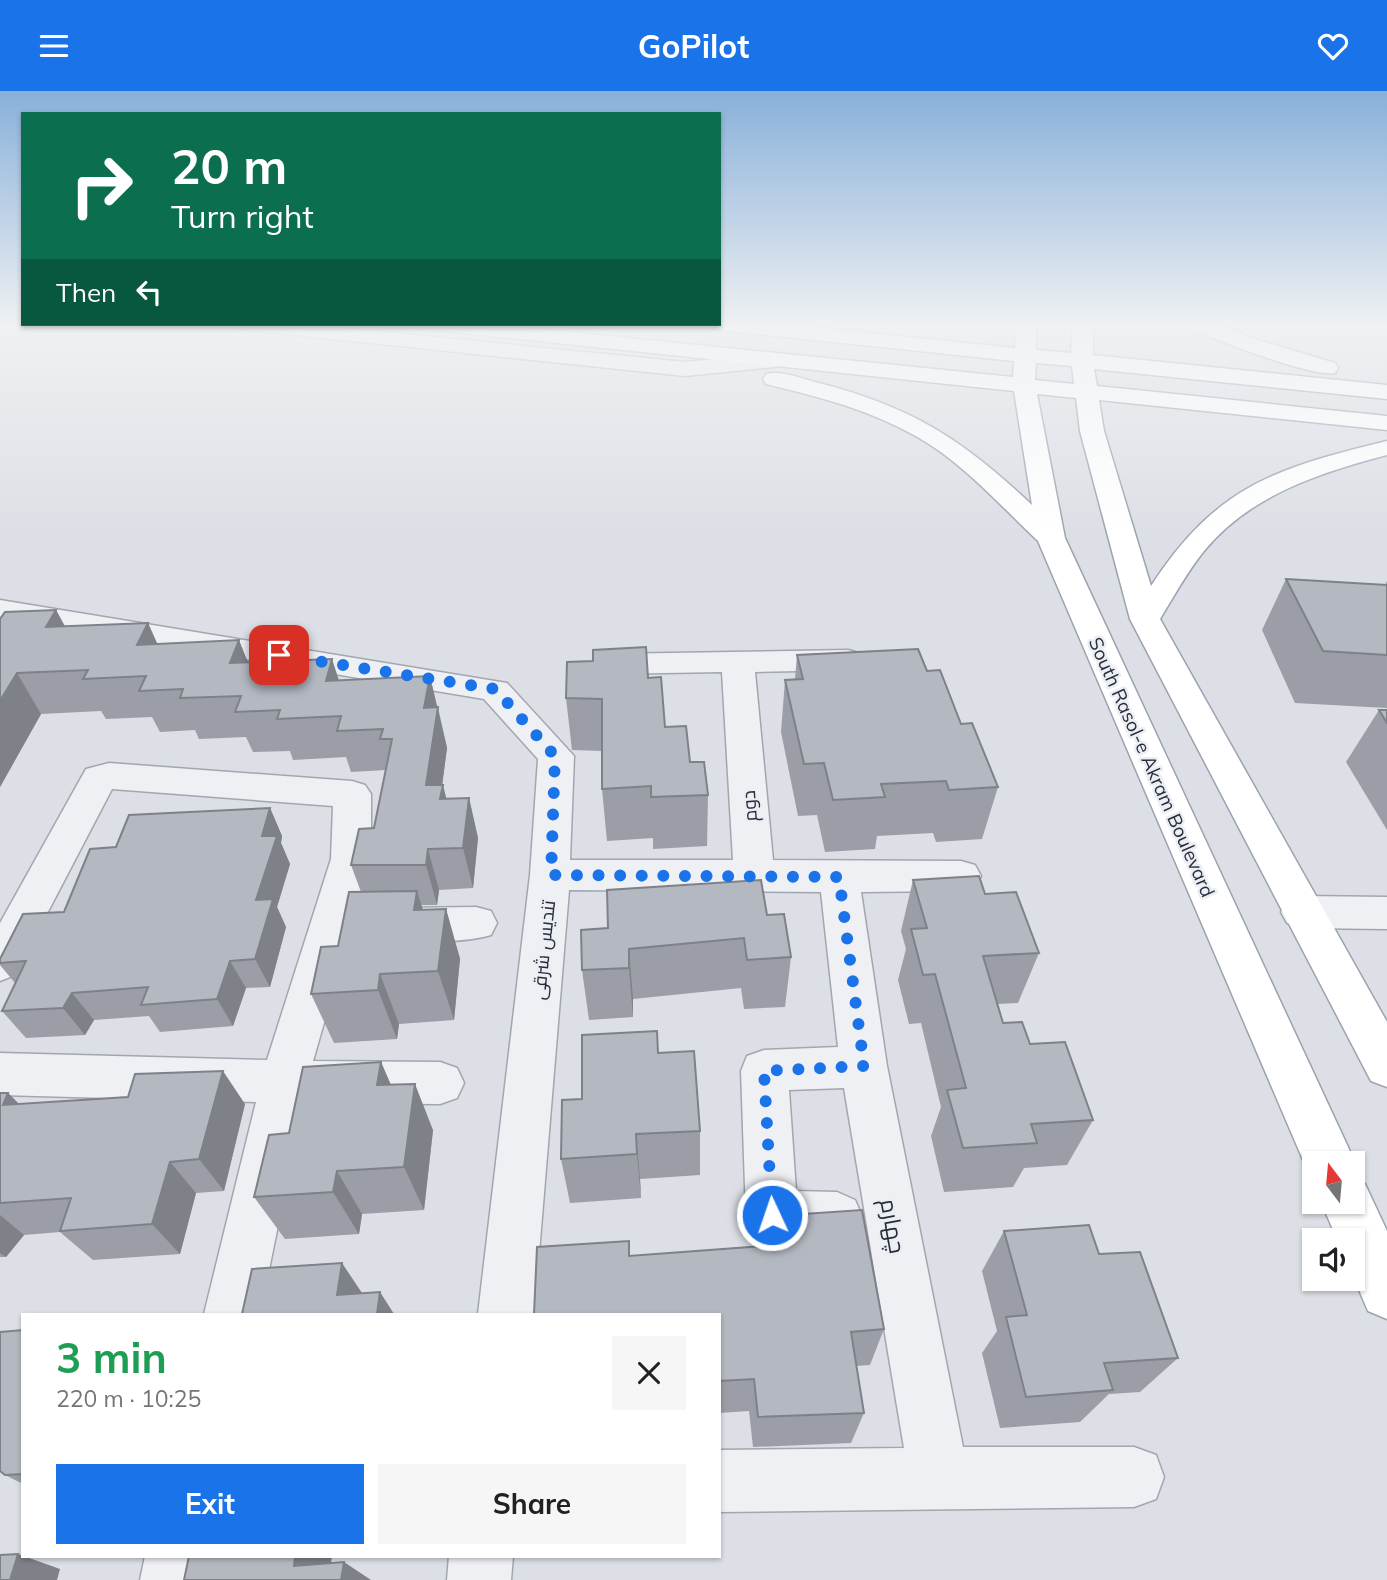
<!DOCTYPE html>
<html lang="en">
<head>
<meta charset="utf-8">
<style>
	body { margin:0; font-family:Mulish,Cairo,sans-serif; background:#f6f6f6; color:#202124; height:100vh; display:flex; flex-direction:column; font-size:26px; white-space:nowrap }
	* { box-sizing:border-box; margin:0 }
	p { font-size:23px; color:#757577 }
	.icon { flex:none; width:38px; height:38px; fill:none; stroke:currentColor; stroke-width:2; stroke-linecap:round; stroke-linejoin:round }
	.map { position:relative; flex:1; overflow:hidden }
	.side { position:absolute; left:21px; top:1222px; width:700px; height:245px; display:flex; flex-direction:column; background:#fff; border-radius:0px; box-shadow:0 2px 5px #0004 }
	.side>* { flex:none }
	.banner { position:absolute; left:21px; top:21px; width:700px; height:214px; border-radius:0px; box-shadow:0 2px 5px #0004; background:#0b6e4f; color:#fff; overflow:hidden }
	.needle { width:46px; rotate:344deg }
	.tools { position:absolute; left:1302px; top:1060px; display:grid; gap:14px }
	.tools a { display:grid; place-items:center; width:63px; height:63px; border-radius:0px; background:#fff; box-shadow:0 2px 5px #0004; font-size:35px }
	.pin { position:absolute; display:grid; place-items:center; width:60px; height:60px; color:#fff; margin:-30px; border-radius:14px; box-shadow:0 4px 10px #0006 }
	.me { position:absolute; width:77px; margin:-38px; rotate:357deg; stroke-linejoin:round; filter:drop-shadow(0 0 5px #0008) }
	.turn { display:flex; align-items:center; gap:24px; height:147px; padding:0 35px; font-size:32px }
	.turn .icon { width:91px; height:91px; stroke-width:2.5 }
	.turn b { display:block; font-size:49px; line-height:60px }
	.then { display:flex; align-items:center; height:66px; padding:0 35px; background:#0003; gap:14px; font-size:26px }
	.round { display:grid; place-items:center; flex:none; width:74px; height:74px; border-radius:0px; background:#f6f6f6 }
	.overview { display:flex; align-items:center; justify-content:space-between; height:119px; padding:0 35px }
	h1 { font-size:42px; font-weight:700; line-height:52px; color:#1e9e55 }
	.button { display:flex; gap:14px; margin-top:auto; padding:14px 35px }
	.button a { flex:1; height:80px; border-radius:0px; background:#1a73e8; color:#fff; font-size:28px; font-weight:700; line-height:80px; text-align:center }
	.button a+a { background:#f6f6f6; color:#202124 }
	header { display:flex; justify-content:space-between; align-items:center; height:91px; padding:0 35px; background:#1a73e8; color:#fff; font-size:32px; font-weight:700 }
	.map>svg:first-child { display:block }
</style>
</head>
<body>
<header><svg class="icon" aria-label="menu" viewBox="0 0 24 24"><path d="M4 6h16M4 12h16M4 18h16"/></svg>GoPilot<svg class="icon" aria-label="heart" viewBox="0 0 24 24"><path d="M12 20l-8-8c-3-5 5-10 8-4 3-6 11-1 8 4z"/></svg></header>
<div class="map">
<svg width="1387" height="1489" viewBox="0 0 1387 1489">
	<rect width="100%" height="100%" fill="#dcdfe5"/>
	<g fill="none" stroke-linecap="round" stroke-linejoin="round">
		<defs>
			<g id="minor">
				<path d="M236,233H304L685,271L775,262L783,264L786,269L783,274L775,276L685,285L246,239L239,237Z"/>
				<path d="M0,509L507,592L574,665L570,769H733L722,581L608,583L597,580L592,573L597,566L608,563L848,559L859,562L864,569L859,576L848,579L755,581L773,769L961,770L975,774L981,785L975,796L961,800L861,801L887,975L963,1356H1134L1156,1364L1164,1386L1156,1408L1134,1416L719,1421V1359L904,1357L844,997L789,999L796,1100L837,1101L855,1109L863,1127L855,1145C825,1157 784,1154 754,1142L746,1124L741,980L747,965L764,959L838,956L821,801L569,799L534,1223H478L530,784L538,668L484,608L0,527Z"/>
				<path d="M109,672L352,690L365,694L371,703V768L313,970L440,971L457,977L464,992L457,1007L440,1013L303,1012L260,1223H204L256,1011L0,1004V962L267,969L331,768L333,715L112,698L15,884L0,890V832L86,678Z"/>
				<path d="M1302,805L1387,806V838L1302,837L1287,832L1281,821L1287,810Z"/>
				<path d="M476,816L491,820L497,832L491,844C464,852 409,853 382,845L376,833L382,821L397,817Z"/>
				<path d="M145,1465H209L204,1489H140Z"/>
				<path d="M449,1465H513L511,1489H447Z"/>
			</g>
			<g id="major">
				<path d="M773,232L1015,257L1016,232H1036V259L1071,262L1073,232H1093V264L1387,294V308L1094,278L1097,295L1387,325V339L1099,309L1104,340L1151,495C1216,395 1276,377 1387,350V364C1319,382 1250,404 1204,460C1187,481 1174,505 1160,528L1387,931V996L1371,990L1130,528L1080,340L1076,307L1037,303L1065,447L1348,1056L1355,1073L1353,1078V1073H1314L1312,1090L1038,450C1005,419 973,383 935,357C885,323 825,307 766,293L763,288L766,283C782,279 803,288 819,292C912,316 962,348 1032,414L1014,300L433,239L426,237L423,233H491L1013,286L1014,270L719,239L712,237L709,233ZM1036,272L1072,275L1074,293L1035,289Z"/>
				<path d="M1183,232H1212L1258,249L1335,272L1338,277L1335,282C1312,287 1212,247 1186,236Z"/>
				<path d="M1353,1088L1365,1093L1387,1140V1228L1368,1220L1353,1185V1150H1338L1321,1111H1353Z"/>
			</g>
		</defs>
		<!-- minor casing -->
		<use href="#minor" stroke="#a2a6ae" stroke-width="3"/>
		<!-- major casing -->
		<use href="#major" stroke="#9ca2b0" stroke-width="3"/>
		<!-- minor -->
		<use href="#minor" fill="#eef0f4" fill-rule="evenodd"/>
		<!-- major -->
		<use href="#major" fill="#fff" fill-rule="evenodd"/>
	</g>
	<!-- wall -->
	<g fill="#9b9ea6">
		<path d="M1286,488L1385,494L1387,490V617L1295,612L1262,539Z"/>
		<path d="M56,519L65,535L148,532L157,553L339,589L438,616L447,657L442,694L446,708L469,707L478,747L473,797L439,799L437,814H421L423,819L446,818L460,868L454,929L399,933L397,948L334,952L311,903L338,855L361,801L351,774L374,737L386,679L351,681L346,666L293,669L290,660L253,661L246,646L199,648L195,639L160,641L152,626L106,628L101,620L41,623L0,696V528Z"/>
		<path d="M797,564L927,580L961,633L998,696L982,748L936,751L933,742L877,745L875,758L825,761L817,724L798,725L781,641L785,589L795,588Z"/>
		<path d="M648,587L665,636L690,671L708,704L707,755L653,758V747L607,750L602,698V660L572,659L566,607Z"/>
		<path d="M1379,619H1387V739L1346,671Z"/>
		<path d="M270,717L282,745L281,752L290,773L277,816L286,836L270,896L246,897L233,935L160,941L149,925L94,929L85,944L26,947L2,920L15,892L0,874V868L64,821L116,756Z"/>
		<path d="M913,789L985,803L1039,862L1018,912L997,913L1003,932L1030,953L1093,1029L1067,1074L1024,1077L1013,1096L944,1101L931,1045L941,1016L921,932L909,933L898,889L906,858L901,840Z"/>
		<path d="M767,824L791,866L785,916L744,918L741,897L633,908V926L589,929L582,879L608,837Z"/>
		<path d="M659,962L700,1040V1084L640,1088L641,1107L570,1112L561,1068L582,1008Z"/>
		<path d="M381,971L391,994L433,1039L424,1119L362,1123L359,1143L285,1148L254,1106L289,1042Z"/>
		<path d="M0,1002H8L19,1013H245L224,1100L196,1102L180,1163L93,1169L60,1141L24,1144L6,1166H0Z"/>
		<path d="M759,1126L884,1238L870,1274L856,1275L864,1322L851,1352L753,1356L749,1320L719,1322V1223H534L629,1150L630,1165L756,1156Z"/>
		<path d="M1004,1140L1099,1163L1178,1267L1140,1301L1109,1303L1080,1331L1000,1337L982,1262L997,1240L982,1180Z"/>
		<path d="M23,1239V1393L5,1384Z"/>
	</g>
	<!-- shaded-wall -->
	<g fill="#7e8187">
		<path d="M56,519L77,559L46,536Z"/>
		<path d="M148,532L166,572L137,554Z"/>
		<path d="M239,549L255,589L230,572Z"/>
		<path d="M332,568L345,608L326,590Z"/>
		<path d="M17,582L41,623L0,696V610Z"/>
		<path d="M430,585L447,657L441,703L443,694L453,734L426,694L424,617Z"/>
		<path d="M469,707L478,747L473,797L463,757Z"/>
		<path d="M270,717L282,745L281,752L290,773L277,816L286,836L270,896L255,868L256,809L262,745Z"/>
		<path d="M428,758L439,799L437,814L426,774Z"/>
		<path d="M417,800L433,851L414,819Z"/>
		<path d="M446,818L460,868L454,929L438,880Z"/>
		<path d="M629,858L633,908V926L629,877Z"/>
		<path d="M230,870L246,897L233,935L217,908Z"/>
		<path d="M380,883L399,933L397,948L378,899Z"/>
		<path d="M72,902L94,929L85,944L63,917Z"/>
		<path d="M381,971L401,1018L377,994Z"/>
		<path d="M223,980L245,1013L224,1100L199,1068Z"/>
		<path d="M415,993L433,1039L424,1119L404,1076Z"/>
		<path d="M8,1002L41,1035L3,1014Z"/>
		<path d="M636,1043L640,1088L641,1107L637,1063Z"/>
		<path d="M170,1071L196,1102L180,1163L152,1133Z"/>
		<path d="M337,1080L362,1123L359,1143L333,1101Z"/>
		<path d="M0,1124L24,1144L6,1166L0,1162Z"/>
		<path d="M342,1172L368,1211L337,1204Z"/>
		<path d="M380,1201L394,1223H377Z"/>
		<path d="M18,1463L60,1478L57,1489H10Z"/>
		<path d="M295,1465H332L329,1489L294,1475Z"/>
		<path d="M344,1471L371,1489H341Z"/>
	</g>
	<!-- building -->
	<g fill="#b4b8c1" stroke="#7e8187" stroke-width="2">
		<path d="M1286,488L1387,494V564L1323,560Z"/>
		<path d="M56,519L46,536L148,532L137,554L239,549L230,572L332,568L326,590L430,585L424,617L438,616L426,694H443L440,708L469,707L463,757L428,758L426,774H351L359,738L374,737L392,648H380L383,638L337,640L341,625L277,628L280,619L235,621L241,605L180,607L183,598L139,600L146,585L83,588L88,579L17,582L0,610V528L5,521Z"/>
		<path d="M646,556L648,587L661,586L665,636L686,635L690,671H704L708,704L651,706V695L602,698V608L566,607L567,571L593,570V559Z"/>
		<path d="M918,558L927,580L940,579L961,633L972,632L998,696L949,699L946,690L881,693L885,706L833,709L824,672L804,673L785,589L803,588L797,564Z"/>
		<path d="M1379,619H1387V632Z"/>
		<path d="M270,717L262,745H277L256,809L273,808L255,868L230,870L217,908L141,914L148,896L72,902L63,917L2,920L26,870L0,872V868L23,823L64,821L90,758L116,756L129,724Z"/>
		<path d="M979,785L985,803L1016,801L1039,862L983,865L1003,932L1022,931L1030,953L1065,951L1093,1029L1031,1033L1037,1052L963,1057L947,999L966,997L935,883L923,884L911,838L927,837L913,789Z"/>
		<path d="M761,789L767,824L784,823L791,866L747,869L744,847L629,858V877L582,879L581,839L608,837L607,799Z"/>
		<path d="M417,800L414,819L446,818L438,880L380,883L378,899L311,903L321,856L338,855L349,801Z"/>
		<path d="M657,940L658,962L694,960L700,1040L636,1043L637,1063L561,1068L562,1009L582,1008V944Z"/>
		<path d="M381,971L377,994L415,993L404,1076L337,1080L333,1101L254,1106L269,1044L289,1042L303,976Z"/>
		<path d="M223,980L199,1068L170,1071L152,1133L60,1140L71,1107L0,1112V1002H8L3,1014L128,1006L135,983Z"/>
		<path d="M862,1119L884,1238L851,1241L864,1322L758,1326L754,1288L719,1290V1223H534L537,1156L629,1150V1165L763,1155L759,1126Z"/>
		<path d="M1089,1134L1099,1163L1140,1161L1178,1267L1104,1272L1113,1299L1026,1306L1006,1226L1027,1224L1004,1140Z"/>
		<path d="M342,1172L337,1204L380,1201L377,1223H242L252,1178Z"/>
		<path d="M23,1239V1383L5,1384L0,1380V1241Z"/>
		<path d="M18,1463L10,1489H0V1464Z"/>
		<path d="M189,1465H295L294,1475L344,1471L341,1489H184Z"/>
	</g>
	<!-- sky -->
	<linearGradient id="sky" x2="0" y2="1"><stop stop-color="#88b0d9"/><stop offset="0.53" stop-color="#eff1f3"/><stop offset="1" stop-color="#eff1f3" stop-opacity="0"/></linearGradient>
	<rect width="1387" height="441" fill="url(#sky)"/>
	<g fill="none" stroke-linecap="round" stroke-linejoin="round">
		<!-- route -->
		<path stroke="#1a73e8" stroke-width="12" stroke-dasharray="0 21.6" d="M279,564L495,598L555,665L551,784L839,786L864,975L764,980L772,1124"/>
	</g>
	<g text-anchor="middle" stroke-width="5" stroke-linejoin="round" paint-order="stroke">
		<!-- street labels -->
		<g font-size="19" fill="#272c3a" stroke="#ebeef3">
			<text transform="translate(1152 676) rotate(66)" y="7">South Rasol-e Akram Boulevard</text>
			<text transform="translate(749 715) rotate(-94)" y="7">دوم</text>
			<text transform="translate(543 859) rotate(-84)" y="7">تندیس شرقی</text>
		</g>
		<!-- near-street labels -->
		<g font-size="23" fill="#272c3a" stroke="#ebeef3">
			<text transform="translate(893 1135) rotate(80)" y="8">چهارم</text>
		</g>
	</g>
</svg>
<div class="tools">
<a><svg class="needle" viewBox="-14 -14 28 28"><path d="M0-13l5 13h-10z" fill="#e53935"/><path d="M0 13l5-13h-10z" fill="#757577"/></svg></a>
<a><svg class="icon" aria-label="sound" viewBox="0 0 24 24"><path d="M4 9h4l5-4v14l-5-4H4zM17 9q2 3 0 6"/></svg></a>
</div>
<div class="pin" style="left:279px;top:564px;background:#d93025"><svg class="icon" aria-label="arrive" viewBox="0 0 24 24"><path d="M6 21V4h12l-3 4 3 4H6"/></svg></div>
<svg class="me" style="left:772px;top:1124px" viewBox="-20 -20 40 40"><circle r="17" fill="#1a73e8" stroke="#fff" stroke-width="3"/><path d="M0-11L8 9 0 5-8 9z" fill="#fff"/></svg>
<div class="banner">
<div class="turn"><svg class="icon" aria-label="right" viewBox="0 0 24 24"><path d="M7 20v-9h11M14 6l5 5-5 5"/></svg><div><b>20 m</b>Turn right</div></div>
<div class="then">Then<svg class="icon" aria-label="left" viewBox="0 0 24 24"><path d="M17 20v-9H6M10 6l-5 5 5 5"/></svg></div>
</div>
<section class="side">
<div class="overview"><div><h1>3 min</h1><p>220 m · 10:25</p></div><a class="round"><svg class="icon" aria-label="close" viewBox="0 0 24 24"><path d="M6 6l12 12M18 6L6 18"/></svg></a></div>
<div class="button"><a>Exit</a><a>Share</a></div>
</section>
</div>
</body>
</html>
